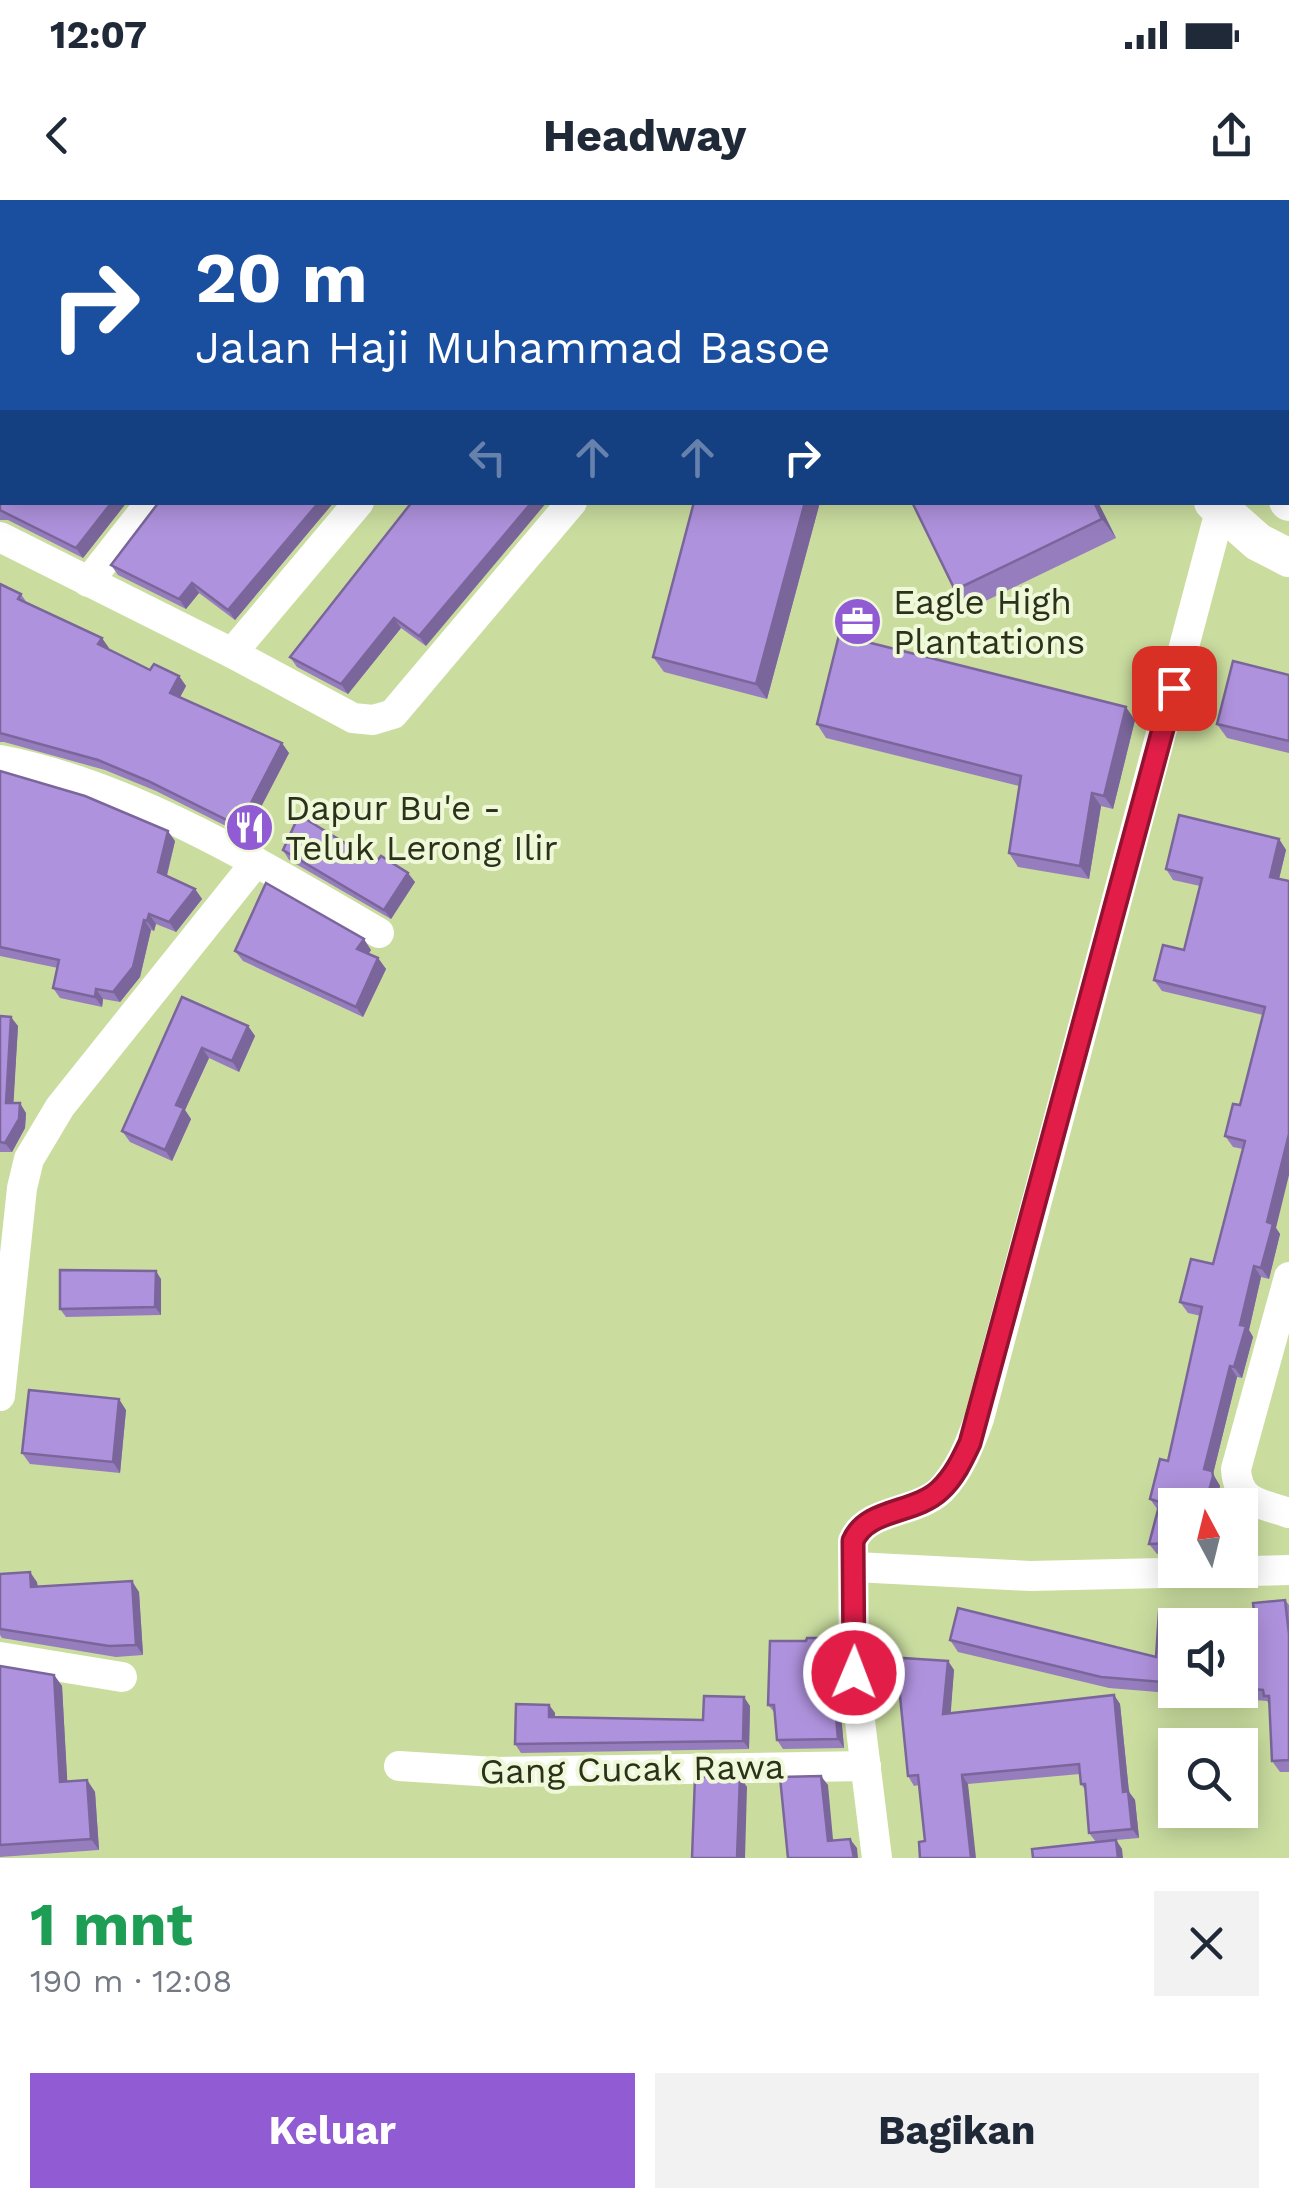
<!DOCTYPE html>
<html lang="id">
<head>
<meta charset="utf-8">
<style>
	body { margin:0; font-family:"Work Sans",sans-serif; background:#f2f2f3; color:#1f2937; height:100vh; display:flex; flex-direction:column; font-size:38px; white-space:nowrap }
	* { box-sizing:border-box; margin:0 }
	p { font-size:32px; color:#747a83 }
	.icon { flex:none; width:55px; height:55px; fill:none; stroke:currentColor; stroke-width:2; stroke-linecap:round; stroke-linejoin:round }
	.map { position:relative; height:1658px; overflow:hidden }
	.side { display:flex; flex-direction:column; background:#fff; flex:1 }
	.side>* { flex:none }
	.banner { position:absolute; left:0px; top:0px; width:1290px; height:305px; box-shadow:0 5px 25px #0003; background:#1a4fa0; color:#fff; overflow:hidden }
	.needle { width:65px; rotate:353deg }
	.tools { position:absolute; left:1158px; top:1288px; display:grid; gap:20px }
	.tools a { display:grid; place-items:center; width:100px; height:100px; border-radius:0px; background:#fff; box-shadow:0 5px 25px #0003; font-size:50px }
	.pin { position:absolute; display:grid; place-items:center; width:85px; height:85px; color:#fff; margin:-42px; border-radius:20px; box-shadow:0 5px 15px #0006 }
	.me { position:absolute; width:110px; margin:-55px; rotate:1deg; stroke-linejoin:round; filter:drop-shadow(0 0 8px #0008) }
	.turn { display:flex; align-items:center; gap:35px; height:210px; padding:0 30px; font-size:45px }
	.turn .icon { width:130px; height:130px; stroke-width:2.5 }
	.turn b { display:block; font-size:70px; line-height:85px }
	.lanes { display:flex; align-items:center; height:95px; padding:0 30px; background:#0003; justify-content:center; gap:50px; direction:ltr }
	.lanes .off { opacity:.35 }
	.round { display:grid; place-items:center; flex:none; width:105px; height:105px; border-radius:0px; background:#f2f2f3 }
	.overview { display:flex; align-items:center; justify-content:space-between; height:170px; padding:0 30px }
	h1 { font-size:60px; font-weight:700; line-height:75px; color:#1e9e55 }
	.action { display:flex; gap:20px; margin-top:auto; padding:20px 30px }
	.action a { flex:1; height:115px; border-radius:0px; background:#915bd3; color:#fff; font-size:40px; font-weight:700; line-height:115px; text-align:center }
	.action a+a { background:#f2f2f3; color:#1f2937 }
	.status { display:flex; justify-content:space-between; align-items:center; height:70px; padding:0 50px; background:#fff; direction:ltr }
	.status svg { height:28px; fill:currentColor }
	header { display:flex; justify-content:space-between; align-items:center; height:130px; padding:0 30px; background:#fff; font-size:45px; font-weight:700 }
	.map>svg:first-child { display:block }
</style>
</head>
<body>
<div class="status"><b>12:07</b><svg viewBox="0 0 49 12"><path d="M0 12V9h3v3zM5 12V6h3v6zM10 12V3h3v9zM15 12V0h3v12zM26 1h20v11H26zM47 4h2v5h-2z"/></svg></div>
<header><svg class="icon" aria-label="back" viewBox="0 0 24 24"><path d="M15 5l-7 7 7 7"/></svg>Headway<svg class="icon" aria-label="share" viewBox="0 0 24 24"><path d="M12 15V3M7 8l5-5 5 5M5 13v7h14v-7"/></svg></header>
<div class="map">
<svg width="1289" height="1658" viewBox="0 0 1289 1658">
	<rect width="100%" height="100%" fill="#cadd9f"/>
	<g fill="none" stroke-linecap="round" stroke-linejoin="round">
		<!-- minor -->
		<g stroke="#fff" stroke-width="30">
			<path d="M315,0L318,2"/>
			<path d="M1186,0L1187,2"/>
			<path d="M161,2L163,0"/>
			<path d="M1223,2L1225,0"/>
			<path d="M1288,57H1289"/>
			<path d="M0,128L2,127"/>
			<path d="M0,337L232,453L353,518L373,520L393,514L572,302"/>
			<path d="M88,382L151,302"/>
			<path d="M232,453L359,302"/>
			<path d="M0,560C132,585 264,666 379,733"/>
			<path d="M1289,1077L1236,1269C1238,1304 1261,1303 1289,1313"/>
			<path d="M0,1196L22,988L29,959L60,907L256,662"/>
			<path d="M855,1367L1030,1376L1289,1370"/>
			<path d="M0,1457L122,1477"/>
			<path d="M399,1566L494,1572L866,1566"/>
			<path d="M877,1658L854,1473L853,1341C867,1308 916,1314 941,1290C960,1270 970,1244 979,1219L1220,311"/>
		</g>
		<!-- tertiary -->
		<g stroke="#fff" stroke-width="38">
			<path d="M1073,0L1074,2"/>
			<path d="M1127,0L1128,2"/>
			<path d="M1288,301L1289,302"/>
			<path d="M1213,302L1258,342L1289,358"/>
		</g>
	</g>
	<!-- wall -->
	<g fill="#967ebe" fill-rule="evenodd">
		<path d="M0,192L127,302L83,358L8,320H0Z"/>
		<path d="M334,302L235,420L199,393L186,409L118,375L111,365L159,303Z"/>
		<path d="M412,302L426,446L401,428L348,494L297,467L290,457Z"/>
		<path d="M694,302H820L767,499L664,472L653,457Z"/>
		<path d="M912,302H1098L1116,338L969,409L955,390Z"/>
		<path d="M0,384L21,394L27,403L102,438L108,449L150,470L179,476L186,486L180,497L289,553L246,636L156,591L105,570L4,542H0Z"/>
		<path d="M1289,475V553L1227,538L1217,524Z"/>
		<path d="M1135,520L1113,609L1101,606L1089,679L1018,667L1009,653L1019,586L826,538L817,524Z"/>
		<path d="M0,571L175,641L167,676L195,689L202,699L176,732L156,724L154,731L151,730L140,777L120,802L103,799L102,807L60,798L53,788L58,768L0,756Z"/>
		<path d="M1279,639L1286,650L1279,679L1276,1028L1280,1034L1269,1079L1261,1077L1249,1130L1253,1137L1242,1178L1237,1177L1213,1274L1220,1286L1215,1305H1175V1354H1157L1149,1344L1158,1310L1150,1299L1168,1261L1201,1116L1188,1113L1180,1102L1213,1064L1243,949L1233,947L1225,936L1240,905L1263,815L1162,791L1154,780L1184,750L1200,686L1173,680L1166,669Z"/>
		<path d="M283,650L376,662L415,682L391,719L289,660Z"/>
		<path d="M371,750L368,754L378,758L386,769L363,817L243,761L235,751Z"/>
		<path d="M182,797L248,826L255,836L239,872L209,858L185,910L191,919L172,961L130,942L122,931Z"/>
		<path d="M0,816L18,826L13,903L26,913L25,928L12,952H0Z"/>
		<path d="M161,1079V1115L66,1117L60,1109Z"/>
		<path d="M126,1210L120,1273L30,1264L22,1253Z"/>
		<path d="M37,1382L38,1387L139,1392L143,1455L116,1457L2,1438L0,1435V1429Z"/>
		<path d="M1285,1400L1289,1405V1572H1280L1272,1561L1269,1504L1267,1501L1109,1488L958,1452L950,1440L958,1408L1156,1457L1159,1412L1255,1419L1253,1403ZM1175,1425H1240V1490H1175Z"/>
		<path d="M829,1438L835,1447L844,1548L783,1549L777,1540L775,1513L768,1505L806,1441Z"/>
		<path d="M948,1461L954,1470L950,1513L1114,1495L1120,1504L1129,1592L1135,1600L1139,1638L1116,1640L1122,1649L1096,1642L1089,1633L1086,1591L1081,1584L1080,1574L968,1584L925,1641L919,1585L914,1586L908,1576Z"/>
		<path d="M0,1466L54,1475L62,1486L67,1581L87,1580L95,1592L99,1650L0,1657Z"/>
		<path d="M549,1505L555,1513V1517L703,1520L750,1506L749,1549L521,1553L515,1544Z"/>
	</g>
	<!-- shaded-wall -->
	<g fill="#7a669b">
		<path d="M480,0H494L492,2H479Z"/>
		<path d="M112,302H127L83,358L76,348Z"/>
		<path d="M319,302H334L235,420L228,410Z"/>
		<path d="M532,302H547L426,446L419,436Z"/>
		<path d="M805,302H820L767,499L756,484Z"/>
		<path d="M1094,302H1098L1116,338L1102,319Z"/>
		<path d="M192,383L199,393L186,409L179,399Z"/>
		<path d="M394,418L401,428L348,494L341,484Z"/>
		<path d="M102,438L109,448L105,454L98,444Z"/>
		<path d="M179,476L186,486L177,503L170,493Z"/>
		<path d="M1126,507L1135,520L1113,609L1104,596Z"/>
		<path d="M282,543L289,553L246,636L239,626Z"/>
		<path d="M1092,593L1101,606L1089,679L1080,666Z"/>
		<path d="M168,631L175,641L165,682L158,672Z"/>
		<path d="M1279,639L1286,650L1277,687L1270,677Z"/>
		<path d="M408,673L415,682L391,719L384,710Z"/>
		<path d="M195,689L202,699L176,732L169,722Z"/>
		<path d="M149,714L156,724L154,731L147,721Z"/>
		<path d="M144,720L151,730L140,777L120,802L113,792Z"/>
		<path d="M364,739L371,750L365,760L357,749Z"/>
		<path d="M378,758L386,769L363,817L356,807Z"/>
		<path d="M96,789L103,799L102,807L95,797Z"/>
		<path d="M11,817L18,826L13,912L6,903Z"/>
		<path d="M248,826L255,836L239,872L232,861Z"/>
		<path d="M202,848L209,858L185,910L191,919L172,961L165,950L176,905Z"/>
		<path d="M20,903L26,913L25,928L12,952L5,943Z"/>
		<path d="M1289,934V975L1276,1028L1280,1034L1269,1079L1261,1068L1267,1022Z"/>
		<path d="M1254,1066L1261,1077L1249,1130L1253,1137L1242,1178L1234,1167L1240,1125Z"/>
		<path d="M156,1071L161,1079V1115L155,1107Z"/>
		<path d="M1230,1166L1237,1177L1213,1274L1220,1286L1215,1305H1205L1204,1269Z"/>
		<path d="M119,1199L126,1210L120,1273L113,1262Z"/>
		<path d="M30,1372L37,1382L38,1398L31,1387Z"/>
		<path d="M132,1381L139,1392L143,1455L136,1445Z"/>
		<path d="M829,1438L835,1447L844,1548L838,1539Z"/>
		<path d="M948,1461L954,1470L950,1523L943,1514Z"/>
		<path d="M54,1475L62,1486L68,1593L60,1582Z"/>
		<path d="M1114,1495L1120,1504L1129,1592L1135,1600L1139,1638L1132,1629L1123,1592Z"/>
		<path d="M744,1497L750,1506L749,1549L743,1541Z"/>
		<path d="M549,1505L555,1513V1525L549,1517Z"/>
		<path d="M962,1575L968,1584L976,1658H971Z"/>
		<path d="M740,1576L747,1587L745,1658H737Z"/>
		<path d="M821,1576L828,1585L834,1650L828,1641Z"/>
		<path d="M87,1580L95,1592L99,1650L91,1639Z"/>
		<path d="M850,1639L857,1648L858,1658H854Z"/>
		<path d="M1116,1640L1122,1649L1123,1658H1118Z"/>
	</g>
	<!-- building -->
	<g fill="#af92dd" stroke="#7a669b" stroke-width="2.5">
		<path d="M227,0H271L274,2H225Z"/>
		<path d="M340,0H480L479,2H342Z"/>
		<path d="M1289,169V198L1288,197V171Z"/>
		<path d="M2,191V302H112L76,348L0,310V192Z"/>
		<path d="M159,302H319L228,410L192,383L179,399L111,365Z"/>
		<path d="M412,302H532L419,436L394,418L341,484L290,457Z"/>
		<path d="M694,302H805L756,484L653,457Z"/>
		<path d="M912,302H1094L1102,319L955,390Z"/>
		<path d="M0,384L21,394L18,399L102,438L98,444L150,470L154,464L179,476L170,493L282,543L239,626L148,581L98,560L0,533Z"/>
		<path d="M839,435L1126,507L1104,596L1092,593L1080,666L1009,653L1021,576L817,524Z"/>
		<path d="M1233,461L1289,475V541L1217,524Z"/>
		<path d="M0,571L85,596L168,631L158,672L195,689L169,722L149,714L147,721L144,720L133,767L113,792L96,789L95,797L53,788L59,760L0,747Z"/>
		<path d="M299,615L376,662L381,656L408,673L384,710L283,650Z"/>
		<path d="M1179,615L1279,639L1270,677L1289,681V934L1267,1022L1273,1024L1261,1068L1254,1066L1240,1125L1246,1126L1234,1167L1230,1166L1204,1269L1212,1271L1213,1276L1205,1305H1175V1343L1149,1344L1160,1302L1150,1299L1160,1259L1168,1261L1202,1107L1180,1102L1191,1059L1213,1064L1245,941L1225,936L1233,904L1240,905L1265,807L1154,780L1163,745L1184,750L1202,678L1166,669Z"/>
		<path d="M266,683L364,739L357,749L378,758L356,807L235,751Z"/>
		<path d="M182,797L248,826L232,861L202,848L176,905L184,908L165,950L122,931Z"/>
		<path d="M0,816L11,817L6,903H20L19,919L5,943L0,942Z"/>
		<path d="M60,1070L156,1071L155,1107L60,1109Z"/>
		<path d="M29,1190L119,1199L113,1262L22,1253Z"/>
		<path d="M30,1372L31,1387L132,1381L136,1445L109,1446L0,1429V1374Z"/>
		<path d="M1285,1400L1289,1434V1560L1272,1561L1269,1496H1264L1263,1490L1240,1488V1425H1175V1483L1101,1477L950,1440L958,1408L1156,1457L1159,1412L1255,1419L1253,1403Z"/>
		<path d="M807,1438H829L838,1539L777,1540L774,1505H768L770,1441H806Z"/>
		<path d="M903,1458L948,1461L943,1514L1114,1495L1123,1592L1128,1591L1132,1629L1089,1633L1085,1584H1081L1079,1564L962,1575L971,1658H920L919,1642L925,1641L918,1575L908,1576L900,1496Z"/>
		<path d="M0,1466L54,1475L60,1582L87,1580L91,1639L0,1645Z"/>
		<path d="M704,1496L744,1497L743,1541L515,1544L516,1504L549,1505V1517L703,1520Z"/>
		<path d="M740,1576L737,1658H692L695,1577Z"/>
		<path d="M821,1576L828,1641L850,1639L854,1658H788L780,1577Z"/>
		<path d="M1116,1640L1118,1658H1033L1032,1649Z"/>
	</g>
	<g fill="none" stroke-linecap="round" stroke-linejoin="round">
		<defs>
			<path id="route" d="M854,1473L853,1341C867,1308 915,1314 940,1290C954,1277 962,1260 970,1243L1174,488"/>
		</defs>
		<!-- route casing -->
		<use href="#route" stroke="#92132f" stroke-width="25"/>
		<!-- route -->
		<use href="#route" stroke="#e11d48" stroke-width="18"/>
	</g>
	<!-- icons -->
	<defs>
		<symbol id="office-disc" viewBox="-11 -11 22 22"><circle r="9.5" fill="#915bd3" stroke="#eff9da"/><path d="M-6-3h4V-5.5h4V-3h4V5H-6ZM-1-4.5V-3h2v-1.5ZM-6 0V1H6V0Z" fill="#fff"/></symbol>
		<symbol id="restaurant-disc" viewBox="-11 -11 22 22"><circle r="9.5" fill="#915bd3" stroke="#eff9da"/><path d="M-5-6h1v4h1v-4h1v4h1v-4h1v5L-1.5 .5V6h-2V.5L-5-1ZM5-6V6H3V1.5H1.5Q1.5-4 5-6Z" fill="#fff"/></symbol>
	</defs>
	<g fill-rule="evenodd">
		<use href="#office-disc" x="830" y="394" width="55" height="55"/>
		<use href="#restaurant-disc" x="222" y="600" width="55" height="55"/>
	</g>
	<g text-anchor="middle" stroke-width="8" stroke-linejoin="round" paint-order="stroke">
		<!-- poi labels -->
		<g font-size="35" fill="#2c321a" stroke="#eff9da" text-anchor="start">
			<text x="893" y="414">Eagle High<tspan x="893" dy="40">Plantations</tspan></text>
			<text x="285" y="620">Dapur Bu'e -<tspan x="285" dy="40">Teluk Lerong Ilir</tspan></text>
		</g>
		<!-- street labels -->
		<g font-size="35" fill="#2c321a" stroke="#eff9da">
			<text transform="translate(632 1569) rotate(-1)" y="12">Gang Cucak Rawa</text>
		</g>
	</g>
</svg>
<div class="tools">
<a><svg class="needle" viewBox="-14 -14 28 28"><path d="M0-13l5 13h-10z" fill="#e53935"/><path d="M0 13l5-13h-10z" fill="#747a83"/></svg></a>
<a><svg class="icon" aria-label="sound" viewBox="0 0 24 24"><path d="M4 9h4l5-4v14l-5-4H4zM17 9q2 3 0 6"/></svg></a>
<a><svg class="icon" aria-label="search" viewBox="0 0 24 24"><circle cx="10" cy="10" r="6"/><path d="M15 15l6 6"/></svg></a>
</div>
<div class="pin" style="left:1174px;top:488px;background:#d93025"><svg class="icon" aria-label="arrive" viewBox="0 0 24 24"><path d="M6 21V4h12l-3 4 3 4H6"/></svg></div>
<svg class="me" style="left:854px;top:1473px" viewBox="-20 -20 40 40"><circle r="17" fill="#e11d48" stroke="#fff" stroke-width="3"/><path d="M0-11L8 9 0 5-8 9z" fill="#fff"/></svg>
<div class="banner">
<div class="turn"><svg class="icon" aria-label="right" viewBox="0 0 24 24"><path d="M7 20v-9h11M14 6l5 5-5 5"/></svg><div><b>20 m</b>Jalan Haji Muhammad Basoe</div></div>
<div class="lanes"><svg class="icon off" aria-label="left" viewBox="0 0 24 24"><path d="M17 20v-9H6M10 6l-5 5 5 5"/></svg><svg class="icon off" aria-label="ahead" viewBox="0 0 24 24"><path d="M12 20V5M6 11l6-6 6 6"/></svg><svg class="icon off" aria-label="ahead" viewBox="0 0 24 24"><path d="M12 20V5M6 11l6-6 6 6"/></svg><svg class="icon" aria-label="right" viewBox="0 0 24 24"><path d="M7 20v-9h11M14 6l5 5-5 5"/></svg></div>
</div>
</div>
<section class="side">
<div class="overview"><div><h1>1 mnt</h1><p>190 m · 12:08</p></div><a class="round"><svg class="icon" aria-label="close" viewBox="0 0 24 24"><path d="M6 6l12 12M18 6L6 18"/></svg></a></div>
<div class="action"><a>Keluar</a><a>Bagikan</a></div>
</section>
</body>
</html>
